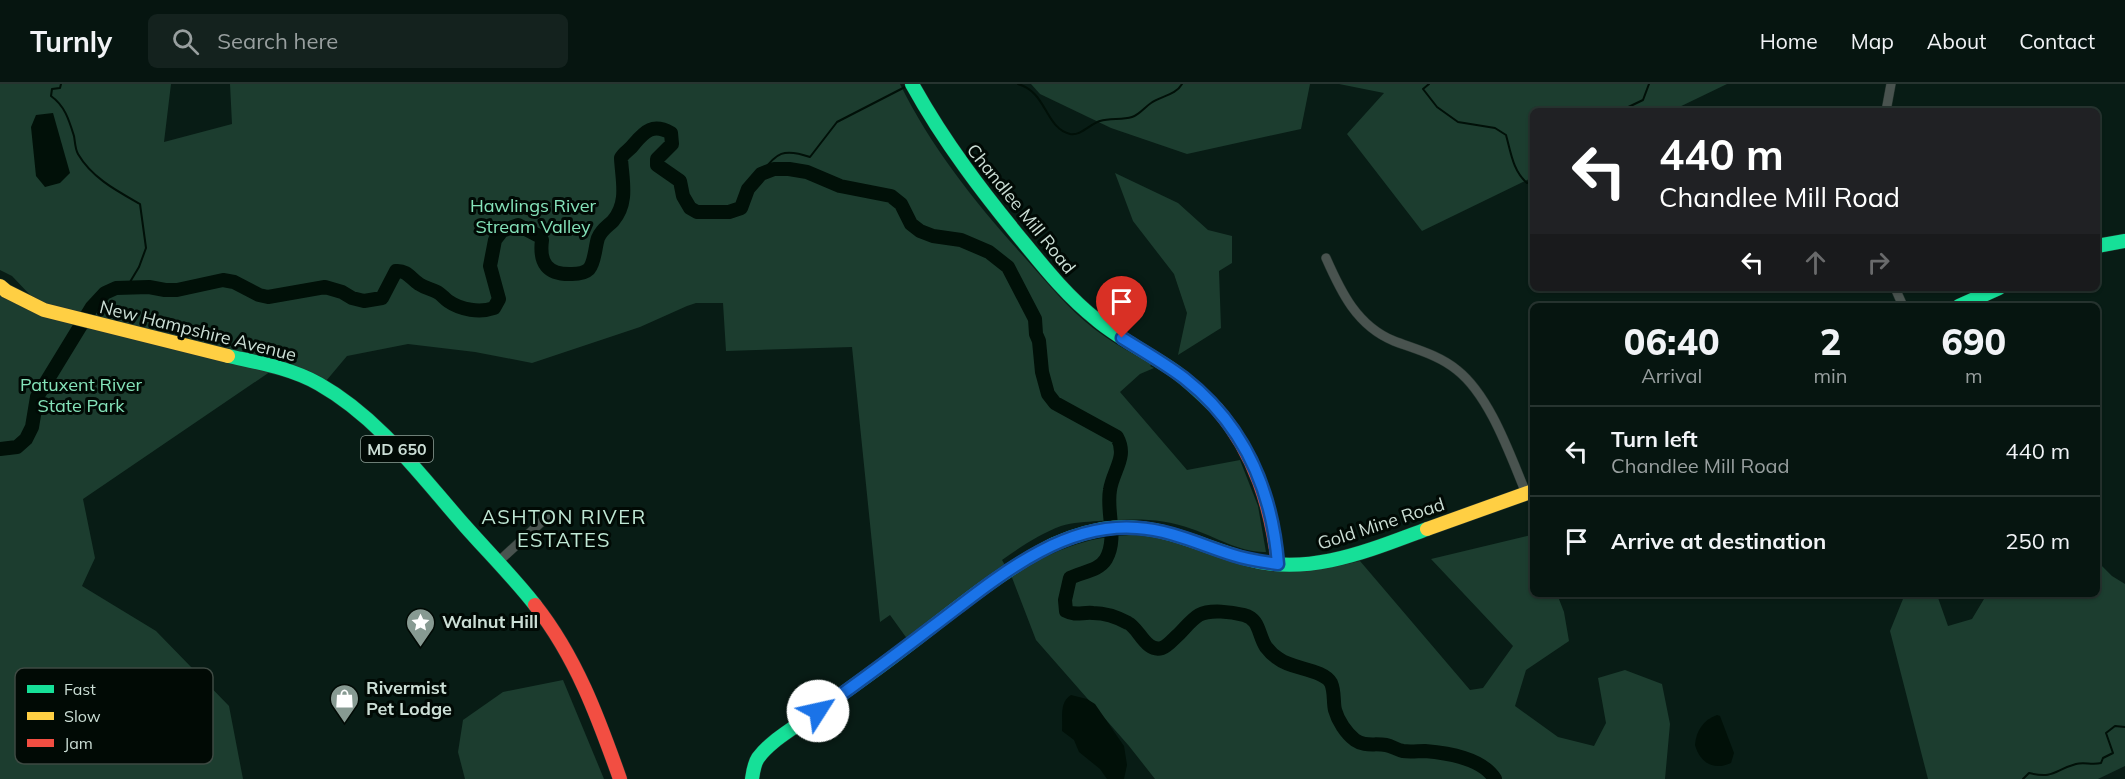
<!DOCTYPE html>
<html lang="en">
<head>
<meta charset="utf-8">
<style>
	body { margin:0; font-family:Mulish,sans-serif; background:#14221e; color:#f1f3f6; height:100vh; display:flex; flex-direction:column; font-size:22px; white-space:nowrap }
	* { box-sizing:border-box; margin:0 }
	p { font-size:20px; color:#989f9f }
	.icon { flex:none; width:33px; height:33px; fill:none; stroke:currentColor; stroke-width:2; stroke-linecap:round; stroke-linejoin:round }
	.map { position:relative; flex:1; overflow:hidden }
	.drawer { position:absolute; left:1530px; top:219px; width:570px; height:294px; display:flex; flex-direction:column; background:#061510; border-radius:9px; box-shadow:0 2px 4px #0004,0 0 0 2px #273430 }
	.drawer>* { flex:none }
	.top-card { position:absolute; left:1530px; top:24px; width:570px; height:183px; border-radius:9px; box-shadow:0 2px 4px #0004,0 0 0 2px #273430; background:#202124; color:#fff; overflow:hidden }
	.pin { position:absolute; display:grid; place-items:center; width:51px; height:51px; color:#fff; margin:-62px -26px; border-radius:50% 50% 50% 0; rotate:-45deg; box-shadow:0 0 6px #0007 }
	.pin .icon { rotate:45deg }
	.me { position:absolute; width:66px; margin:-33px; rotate:55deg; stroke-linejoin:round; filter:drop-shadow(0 0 4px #0008) }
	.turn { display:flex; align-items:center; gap:21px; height:126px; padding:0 30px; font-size:27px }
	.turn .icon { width:78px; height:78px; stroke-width:2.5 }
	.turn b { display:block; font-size:42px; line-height:51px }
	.lanes { display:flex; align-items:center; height:57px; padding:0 30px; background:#0003; justify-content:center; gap:30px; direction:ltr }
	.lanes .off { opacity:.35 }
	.eta { display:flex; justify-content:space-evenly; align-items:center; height:102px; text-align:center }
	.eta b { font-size:36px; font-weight:800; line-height:42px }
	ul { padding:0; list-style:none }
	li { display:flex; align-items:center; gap:18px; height:90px; padding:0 30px; border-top:2px solid #273430 }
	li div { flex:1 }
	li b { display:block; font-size:22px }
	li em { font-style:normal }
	header { display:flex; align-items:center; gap:36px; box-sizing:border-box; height:84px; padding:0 30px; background:#061510; border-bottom:2px solid #273430 }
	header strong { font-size:28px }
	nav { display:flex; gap:33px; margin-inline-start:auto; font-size:21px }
	.search { width:420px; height:54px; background:#14221e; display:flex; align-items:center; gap:15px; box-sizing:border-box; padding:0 21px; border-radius:9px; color:#989f9f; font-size:22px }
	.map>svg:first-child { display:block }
</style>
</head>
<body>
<header>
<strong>Turnly</strong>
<div class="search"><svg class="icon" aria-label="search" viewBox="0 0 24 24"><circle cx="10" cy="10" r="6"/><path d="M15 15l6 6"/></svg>Search here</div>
<nav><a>Home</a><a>Map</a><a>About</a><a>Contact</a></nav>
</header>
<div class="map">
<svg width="2125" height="695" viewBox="0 0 2125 695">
	<rect width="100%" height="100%" fill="#081c15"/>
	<!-- green -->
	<g fill="#1c3d2f">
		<path d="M0,0H171L164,58L232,40L230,0H900C932,65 977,121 1026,175C1047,199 1068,224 1093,244C1111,258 1132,269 1152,280L1150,282L1154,284L1140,290L1120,308L1187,386L1240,376L1258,422L1266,468C1241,469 1216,453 1192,445C1160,433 1131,435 1098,437C1086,438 1073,438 1061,442C1040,450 1020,463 1002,476L1006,483L908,556L890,531L880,538L852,263L726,267L723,219H696L687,222L640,243L532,279L475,268L408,260L347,272L326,297L283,279L83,415L95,474L82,502L156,547L229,622L243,695H0V202L31,212L12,192L0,186Z"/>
		<path d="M1031,0H1310L1301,45L1187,70L1111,44L1040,10Z"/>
		<path d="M1339,0H1727L1671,27H1533V93L1422,147L1347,50L1384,9Z"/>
		<path d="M1115,89L1178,119L1208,146L1232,152V179L1219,187L1221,244L1178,271L1187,229L1174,190L1133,137Z"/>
		<path d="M1129,451C1143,451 1157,452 1170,456C1197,463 1222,476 1250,482C1287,490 1323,486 1360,477L1470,606L1483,604L1513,562L1431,475L1531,451L1533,456V510H1557L1564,528L1569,557L1526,586L1515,622L1558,653L1594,662L1606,639L1598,594L1625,586L1662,600L1670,640L1665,695H1155L1129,662L1036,556L1011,491C1053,468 1080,454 1129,451Z"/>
		<path d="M2097,477L2112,492L2125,500V682L2098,695H1928L1890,547L1905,510L1937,511L1948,542L1972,535L1987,510H2097Z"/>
		<path d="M563,596L604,695H465L458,668L463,636L503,608Z"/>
	</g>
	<!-- water -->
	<g fill="#011008">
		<path d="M53,29L70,89L60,99L45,103L36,92L31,43L36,31Z"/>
		<path d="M1071,611L1087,615L1095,620L1124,662L1127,681L1124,695H1107L1100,685L1079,668L1074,656L1062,647C1063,634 1059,618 1071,611Z"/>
		<path d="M1717,631L1720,632L1734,669L1731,679C1714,687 1700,679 1695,661C1696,647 1703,636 1717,631Z"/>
	</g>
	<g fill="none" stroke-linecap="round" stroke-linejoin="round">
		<!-- stream -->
		<g stroke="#011008" stroke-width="2">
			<path d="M61,0L60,4L52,5L51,12C65,22 69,36 74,52C75,57 75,65 78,70C92,94 117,107 140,120L146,164L139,183L127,203"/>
			<path d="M1018,0C1047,8 1045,44 1070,50C1081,52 1090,40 1100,37C1110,34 1122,36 1132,33C1139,31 1145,23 1151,19C1161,12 1176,11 1182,0"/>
			<path d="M1429,0L1423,5L1437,23L1458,38L1495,44L1506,51C1511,69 1513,87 1527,99L1533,97"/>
			<path d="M1620,27L1643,16L1649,0"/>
			<path d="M761,90C776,68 784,64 810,73L837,38L907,2"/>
			<path d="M2023,695L2029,689C2055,695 2054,686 2076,680C2083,678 2093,681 2101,679L2103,674L2113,669L2106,649L2115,642L2125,643"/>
		</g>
		<!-- river -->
		<path stroke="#011008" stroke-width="14" d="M0,365L17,363L26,355L32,343L37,313L92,223L105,209L116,204L149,203L165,206H177L223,196L234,198L259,211L268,213L325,203L342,208L352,214L364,217L382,214L396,187C407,186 411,195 419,200C425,204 431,205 437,208C441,210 444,214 448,217C461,226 480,229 494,224L499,215L490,182L495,156L502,147L518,141L539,152L542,156C539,179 547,191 572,190C578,190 585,189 589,185C595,178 595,163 598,154C602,145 607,143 613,137C629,118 622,96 621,74C624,68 630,66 634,60C645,47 653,39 671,49L672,60L657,75V81L680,97L683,112L690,124L697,128H729L741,124L748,105L761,90L774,85H789L807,88L840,102L891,112L901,120L911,140L920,147L933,152L961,156L989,168L1008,183L1035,235L1036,250L1039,257L1042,288L1048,310L1055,319L1117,353C1128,373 1113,386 1110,406C1106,428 1118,454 1106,475C1099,487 1081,488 1070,494L1065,516L1066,527C1075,532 1083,528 1093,529C1105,529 1117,533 1128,539C1139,544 1146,569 1162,564C1168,562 1174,554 1179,550C1185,544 1192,535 1199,531C1210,525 1232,528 1244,531C1260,535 1258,551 1266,563C1269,567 1274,572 1279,575C1291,585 1324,585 1331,599C1335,608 1333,618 1335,626C1338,637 1346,649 1355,656C1365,663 1374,659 1386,661C1392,662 1397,666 1403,667C1410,668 1418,667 1425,667C1448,669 1482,674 1495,695"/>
		<defs>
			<g id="street">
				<path d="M1886,27L1891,0"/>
				<path d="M1326,174C1341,208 1357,242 1394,257C1415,265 1439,271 1457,286C1490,312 1510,371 1526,409"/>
				<path d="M1895,204L1903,222"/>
				<path d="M498,478L548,432"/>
			</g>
			<g id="fast">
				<path d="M912,0C944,58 983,109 1025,160C1047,187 1069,214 1097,236C1120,255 1148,269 1173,286C1189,297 1203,311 1217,325"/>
				<path d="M2097,162L2125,157"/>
				<path d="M1959,222L1999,204"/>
				<path d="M228,272C259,279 291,284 319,300C379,334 420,391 465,442C488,468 513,493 535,521"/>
				<path d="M752,695C753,688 754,680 758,674C769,659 786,649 800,639C823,624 845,608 867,592C924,552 978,502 1039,468C1058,457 1082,449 1103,445C1155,436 1199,462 1247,475C1309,493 1370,466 1427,445"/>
			</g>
			<g id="slow">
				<path d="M0,202L6,207L44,226L228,272"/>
				<path d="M1427,445L1533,407"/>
			</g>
			<g id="jam">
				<path d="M1217,325C1255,370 1271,422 1278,480"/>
				<path d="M535,521C576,573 598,633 620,695"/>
			</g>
		</defs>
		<!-- street casing -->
		<use href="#street" stroke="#25352f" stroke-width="10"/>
		<!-- fast casing -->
		<use href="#fast" stroke="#25352f" stroke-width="15"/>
		<!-- slow casing -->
		<use href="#slow" stroke="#25352f" stroke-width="15"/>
		<!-- jam casing -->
		<use href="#jam" stroke="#25352f" stroke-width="15"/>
		<!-- street -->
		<use href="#street" stroke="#49534f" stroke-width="9"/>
		<!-- fast -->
		<use href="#fast" stroke="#16e098" stroke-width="14"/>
		<!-- slow -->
		<use href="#slow" stroke="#ffcf43" stroke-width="14"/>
		<!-- jam -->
		<use href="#jam" stroke="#f24e42" stroke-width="14"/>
	</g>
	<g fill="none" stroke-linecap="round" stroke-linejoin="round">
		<defs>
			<path id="route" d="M818,627C857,600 894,572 932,543C991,499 1058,438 1137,444C1171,446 1201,461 1233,471C1248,476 1263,478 1278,480C1272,405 1244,341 1184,294C1164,279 1143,267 1122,254"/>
		</defs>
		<!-- route casing -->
		<use href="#route" stroke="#114b97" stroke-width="15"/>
		<!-- route -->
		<use href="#route" stroke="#1a73e8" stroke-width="10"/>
	</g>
	<!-- icons -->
	<defs>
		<symbol id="sight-pin" viewBox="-11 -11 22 30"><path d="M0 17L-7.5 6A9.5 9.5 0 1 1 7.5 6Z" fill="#879a92" stroke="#010a05"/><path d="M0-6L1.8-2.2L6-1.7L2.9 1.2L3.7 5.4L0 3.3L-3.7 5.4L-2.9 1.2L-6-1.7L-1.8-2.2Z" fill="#fff"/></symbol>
		<symbol id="shop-pin" viewBox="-11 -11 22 30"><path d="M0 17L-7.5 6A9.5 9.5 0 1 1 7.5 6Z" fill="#879a92" stroke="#010a05"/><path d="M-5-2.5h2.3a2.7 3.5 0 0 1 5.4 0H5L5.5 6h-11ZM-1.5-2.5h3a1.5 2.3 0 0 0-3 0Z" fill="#fff"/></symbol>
	</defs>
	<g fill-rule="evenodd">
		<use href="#sight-pin" x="404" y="522" width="33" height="45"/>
		<use href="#shop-pin" x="328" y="598" width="33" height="45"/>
	</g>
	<g text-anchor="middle" stroke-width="6" stroke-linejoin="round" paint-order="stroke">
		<!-- shield labels -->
		<rect fill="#010a05" stroke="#8e9e97" stroke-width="1.5" x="361" y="352" width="72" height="26" rx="4.5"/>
		<g font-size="16" font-weight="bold" fill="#cbded5">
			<text x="397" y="371">MD 650</text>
		</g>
		<!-- park labels -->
		<g font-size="18" fill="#85e3ba" stroke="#010a05">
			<text x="533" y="128">Hawlings River<tspan x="533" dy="21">Stream Valley</tspan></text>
			<text x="81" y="307">Patuxent River<tspan x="81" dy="21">State Park</tspan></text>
		</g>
		<!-- street labels -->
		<g font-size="18" fill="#cbded5" stroke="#010a05">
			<text transform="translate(1021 125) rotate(51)" y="6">Chandlee Mill Road</text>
			<text transform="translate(198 247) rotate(14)" y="6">New Hampshire Avenue</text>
			<text transform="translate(1381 440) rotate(-18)" y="6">Gold Mine Road</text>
		</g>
		<!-- poi labels -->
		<g font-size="18" font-weight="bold" fill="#cbded5" stroke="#010a05" text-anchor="start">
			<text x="442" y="544">Walnut Hill</text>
			<text x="366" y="610">Rivermist<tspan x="366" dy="21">Pet Lodge</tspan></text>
		</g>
		<!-- neighbourhood labels -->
		<g font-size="20" letter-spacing="1.5" fill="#c0e8d5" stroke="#010a05">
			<text x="564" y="440">ASHTON RIVER<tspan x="564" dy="23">ESTATES</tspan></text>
		</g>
	</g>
	<!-- legend -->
	<rect x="15" y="584" width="198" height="96" rx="9" fill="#010a05" stroke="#3e4a43" stroke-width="1.5"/>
	<rect x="27" y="601" width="27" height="8" fill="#16e098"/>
	<rect x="27" y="628" width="27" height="8" fill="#ffcf43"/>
	<rect x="27" y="655" width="27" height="8" fill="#f24e42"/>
	<g font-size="16" fill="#cbded5">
		<text x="64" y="611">Fast</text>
		<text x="64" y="638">Slow</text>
		<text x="64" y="665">Jam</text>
	</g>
</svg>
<div class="pin" style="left:1122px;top:254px;background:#d93025"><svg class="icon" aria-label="arrive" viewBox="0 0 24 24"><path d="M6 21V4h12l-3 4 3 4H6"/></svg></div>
<svg class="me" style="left:818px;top:627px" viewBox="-20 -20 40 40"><circle r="19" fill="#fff"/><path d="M0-13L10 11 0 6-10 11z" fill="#1a73e8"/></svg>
<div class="top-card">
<div class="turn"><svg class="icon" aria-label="left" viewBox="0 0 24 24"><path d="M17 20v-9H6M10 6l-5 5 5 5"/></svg><div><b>440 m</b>Chandlee Mill Road</div></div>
<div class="lanes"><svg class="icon" aria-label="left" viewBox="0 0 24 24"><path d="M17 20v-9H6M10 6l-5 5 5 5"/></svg><svg class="icon off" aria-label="ahead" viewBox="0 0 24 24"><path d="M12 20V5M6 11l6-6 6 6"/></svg><svg class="icon off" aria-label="right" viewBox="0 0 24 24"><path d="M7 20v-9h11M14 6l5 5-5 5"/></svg></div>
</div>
<section class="drawer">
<div class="eta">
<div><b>06:40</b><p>Arrival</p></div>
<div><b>2</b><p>min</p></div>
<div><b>690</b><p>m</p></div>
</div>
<ul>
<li><svg class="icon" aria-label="left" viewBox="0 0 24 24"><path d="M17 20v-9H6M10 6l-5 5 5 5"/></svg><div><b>Turn left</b><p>Chandlee Mill Road</p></div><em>440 m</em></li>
<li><svg class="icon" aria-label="arrive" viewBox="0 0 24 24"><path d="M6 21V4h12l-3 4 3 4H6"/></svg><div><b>Arrive at destination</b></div><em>250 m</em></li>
</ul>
</section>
</div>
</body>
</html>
